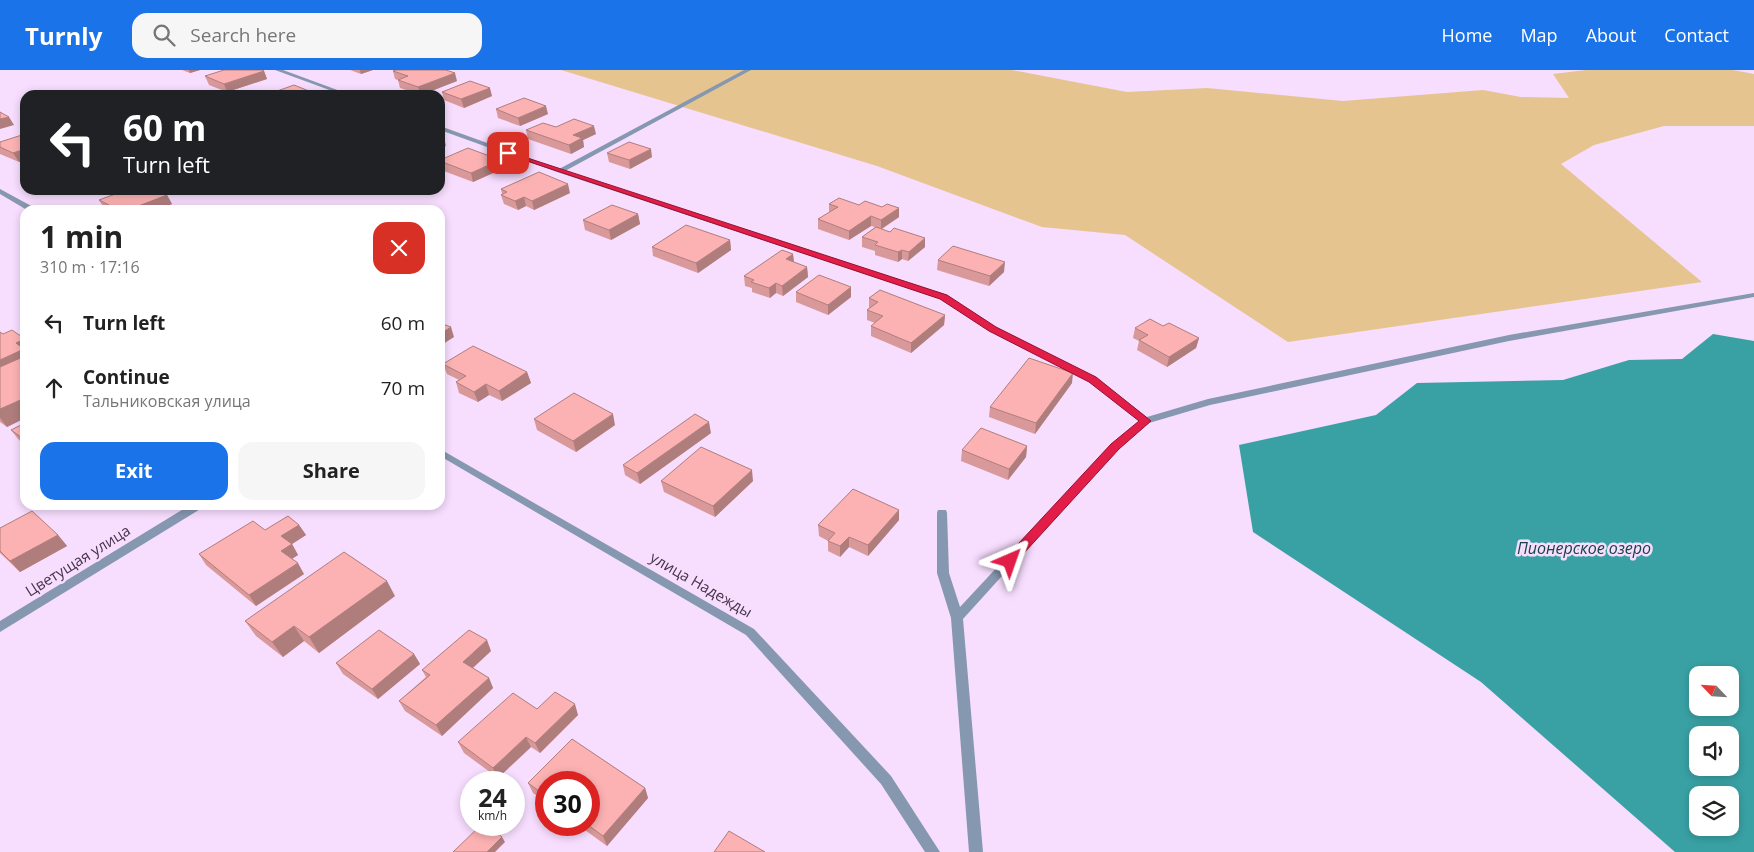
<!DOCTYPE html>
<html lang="en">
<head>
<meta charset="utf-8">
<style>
	body { margin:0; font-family:"Open Sans",sans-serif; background:#f6f6f6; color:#222; height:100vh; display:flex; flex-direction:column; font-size:19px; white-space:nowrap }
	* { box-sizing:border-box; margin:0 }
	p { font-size:16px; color:#767676 }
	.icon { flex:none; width:28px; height:28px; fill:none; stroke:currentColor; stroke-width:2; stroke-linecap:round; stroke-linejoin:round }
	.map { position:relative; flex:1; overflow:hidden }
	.drawer { position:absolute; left:20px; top:135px; width:425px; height:305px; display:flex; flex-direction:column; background:#fff; border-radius:15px; box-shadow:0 2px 8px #0003 }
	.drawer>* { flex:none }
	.banner { position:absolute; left:20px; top:20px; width:425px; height:105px; border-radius:15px; box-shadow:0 2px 8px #0003; background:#202124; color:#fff; overflow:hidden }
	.needle { width:32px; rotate:295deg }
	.buttons { position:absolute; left:1689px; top:596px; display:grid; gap:10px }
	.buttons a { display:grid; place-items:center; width:50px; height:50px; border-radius:10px; background:#fff; box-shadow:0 2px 8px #0003; font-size:25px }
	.speed { position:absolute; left:460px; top:701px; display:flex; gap:10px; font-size:25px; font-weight:700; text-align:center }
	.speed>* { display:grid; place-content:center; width:65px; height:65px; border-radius:50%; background:#fff; box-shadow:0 2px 8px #0003; line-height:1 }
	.speed small { font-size:12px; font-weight:400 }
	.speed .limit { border:8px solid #d22; background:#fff; color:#111 }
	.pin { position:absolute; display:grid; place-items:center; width:42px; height:42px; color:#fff; margin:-21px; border-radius:10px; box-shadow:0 2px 8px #0006 }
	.me { position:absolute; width:55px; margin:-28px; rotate:43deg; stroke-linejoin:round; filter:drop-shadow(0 0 4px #0008) }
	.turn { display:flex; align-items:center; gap:18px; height:105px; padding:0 20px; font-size:22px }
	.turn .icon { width:65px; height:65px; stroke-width:2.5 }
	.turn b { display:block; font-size:35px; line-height:42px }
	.round { display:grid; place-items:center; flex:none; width:52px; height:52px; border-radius:15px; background:#f6f6f6 }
	.headline { display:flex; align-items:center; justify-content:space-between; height:85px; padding:0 20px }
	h1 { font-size:30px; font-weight:700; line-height:38px }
	.action { display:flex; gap:10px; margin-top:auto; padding:10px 20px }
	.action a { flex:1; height:58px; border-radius:15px; background:#1a73e8; color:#fff; font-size:20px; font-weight:700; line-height:58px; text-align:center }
	.action a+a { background:#f6f6f6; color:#222 }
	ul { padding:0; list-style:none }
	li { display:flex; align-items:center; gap:15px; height:65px; padding:0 20px }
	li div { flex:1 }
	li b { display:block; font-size:19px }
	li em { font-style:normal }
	header { display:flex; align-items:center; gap:30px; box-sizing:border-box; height:70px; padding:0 25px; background:#1a73e8; color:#fff }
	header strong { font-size:24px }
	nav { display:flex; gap:28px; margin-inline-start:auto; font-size:18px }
	.search { width:350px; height:45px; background:#f6f6f6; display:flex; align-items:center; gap:12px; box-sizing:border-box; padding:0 18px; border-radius:15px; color:#767676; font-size:19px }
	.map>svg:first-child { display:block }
</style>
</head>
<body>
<header>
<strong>Turnly</strong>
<div class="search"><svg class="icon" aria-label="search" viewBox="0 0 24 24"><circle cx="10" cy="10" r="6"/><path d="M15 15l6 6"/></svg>Search here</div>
<nav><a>Home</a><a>Map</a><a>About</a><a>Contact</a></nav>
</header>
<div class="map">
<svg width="1754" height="782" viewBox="0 0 1754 782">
	<rect width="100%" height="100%" fill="#f7ddfe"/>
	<!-- green -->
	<path fill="#e6c490" d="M561,0H1012L1127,22L1207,18L1343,31L1483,20L1521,27L1569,28L1553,4L1586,0H1733L1754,4V56H1664L1594,75L1561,94L1702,212L1288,272L1125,165L1042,157L877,96Z"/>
	<!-- water -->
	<path fill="#39a1a4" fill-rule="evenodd" d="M1713,264L1754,271V782H1675L1481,612L1253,462L1239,375L1376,345L1417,313L1563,310L1629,290L1682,289ZM1698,605H1730V638H1698ZM1698,665H1730V698H1698ZM1698,725H1730V758H1698Z"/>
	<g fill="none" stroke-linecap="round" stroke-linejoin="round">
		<!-- street -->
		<g fill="#8697b0" fill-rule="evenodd">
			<path d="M275,0H283L351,25H343Z"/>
			<path d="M744,0H751L565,101L947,225L996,257L1096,308L1147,347L1208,329L1509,265L1754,223V227L1509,271L1210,335L1149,353L1118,378L963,549L983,782H969L951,548L937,503V443L938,440H946L947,443L949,503L960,537L1112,374L1140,351L1090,312L990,261L941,229L557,102L440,60V56L559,99Z"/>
			<path d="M0,119L35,138L36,140H27L0,124Z"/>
			<path d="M440,379L754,559L891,706L940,782H925L881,714L746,565L440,386Z"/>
			<path d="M190,435H203L202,438L0,562V551Z"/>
		</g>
	</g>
	<!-- wall -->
	<g fill="#d9999a">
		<path d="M182,0H200L190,3Z"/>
		<path d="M350,0H373L361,4Z"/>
		<path d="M264,1L267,9L227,22L209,15L205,6Z"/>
		<path d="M393,1L457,11L421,25L400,18L398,10L395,9Z"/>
		<path d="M442,22L492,26L464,38L444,30Z"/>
		<path d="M496,39L548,44L520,56L498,48Z"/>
		<path d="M556,57L596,64L583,70L584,77L571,84L528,69L526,60Z"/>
		<path d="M25,64L19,92L0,84V72Z"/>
		<path d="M607,83L652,87L630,99L609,92Z"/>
		<path d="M440,90H500L502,99L473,112L441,100L440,96Z"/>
		<path d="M501,119L570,123L534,140L526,136L518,140L504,134L501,125L502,124Z"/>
		<path d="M167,125L172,134L157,140H105L99,130Z"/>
		<path d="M829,134L899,138V147L882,159L925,177L908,191L902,189L898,192L875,185V181L862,177V167L875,157L871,156L849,170L818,159V149L829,143Z"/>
		<path d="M638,144L640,154L611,170L585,160L583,150Z"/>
		<path d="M730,170L731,180L698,203L653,186L652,177Z"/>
		<path d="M793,184L794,192L807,197L808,207L783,226L776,223L770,228L752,222V218L745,216L744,206Z"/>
		<path d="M938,190L1004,202L989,216L937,200Z"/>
		<path d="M851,217V227L828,245L796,232V222Z"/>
		<path d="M869,228L945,245L944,255L911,283L871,266V256L875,253L867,250V240L869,238Z"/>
		<path d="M1163,256L1199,268L1196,278L1167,297L1137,280L1139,271L1133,268L1135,258Z"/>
		<path d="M0,262L3,264L25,269V348L7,357L0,352Z"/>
		<path d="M443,294L527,302L531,313L502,331L489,325L478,332L459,323L456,312L459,310L447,304Z"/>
		<path d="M1072,313L1035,364L989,347L990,337Z"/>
		<path d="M534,349L615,355L576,382L537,360Z"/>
		<path d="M25,353V374L19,370L11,360Z"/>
		<path d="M711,363L640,414L625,405L623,395Z"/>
		<path d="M1027,376L1026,387L1008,410L961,391L962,380Z"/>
		<path d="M661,411H753L715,447L664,422Z"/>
		<path d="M899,440V450L868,486L849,477L840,487L828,481V471L819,466L818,455Z"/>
		<path d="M299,455L306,465L292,474L298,485L292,489L304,504L256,536L206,495L199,484L265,460Z"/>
		<path d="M0,458L58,465L67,476L20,502L0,483Z"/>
		<path d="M395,526L319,583L304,571L283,587L256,566L245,551Z"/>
		<path d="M491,581L473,598L489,608L493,618L442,666L405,641L399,631L426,607L422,600Z"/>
		<path d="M414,584L420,594L378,629L343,604L336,593Z"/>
		<path d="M537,639L578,645L540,683L531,677L498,708L464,683L458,672Z"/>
		<path d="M572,669L645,718L648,728L607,776L578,755H589V712H546V732L533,723L528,713Z"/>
	</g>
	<!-- shaded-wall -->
	<g fill="#b07d7d">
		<path d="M189,0H200L190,3Z"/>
		<path d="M360,0H373L361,4Z"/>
		<path d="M264,1L267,9L227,22L224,14Z"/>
		<path d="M455,3L457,11L421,25L418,17Z"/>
		<path d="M490,18L492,26L464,38L461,29Z"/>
		<path d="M546,36L548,44L520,56L518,48Z"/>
		<path d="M9,47L14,55L0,59V49Z"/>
		<path d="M594,56L596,64L583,70L584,77L571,84L569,75L573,65Z"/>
		<path d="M444,67L446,76L440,78V69Z"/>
		<path d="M25,79V90L19,92L13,83Z"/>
		<path d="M651,79L652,87L630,99L629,90Z"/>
		<path d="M500,90L502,99L473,112L471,103Z"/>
		<path d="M568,114L570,123L534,140L532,131Z"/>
		<path d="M167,125L172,134L157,140H128Z"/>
		<path d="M524,127L526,136L518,140L515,131Z"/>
		<path d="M899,138V147L881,159V150Z"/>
		<path d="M638,144L640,154L611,170L609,160Z"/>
		<path d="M871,146V156L849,170V161Z"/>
		<path d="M925,168V177L908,191L909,182Z"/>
		<path d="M730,170L731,180L698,203L696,193Z"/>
		<path d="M902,180V189L898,192V182Z"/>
		<path d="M793,184L794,194L786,189Z"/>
		<path d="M1005,192L1004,202L989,216L990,206Z"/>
		<path d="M807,197L808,207L783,226L782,216Z"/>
		<path d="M776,213V223L770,228L769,218Z"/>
		<path d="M851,217V227L828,245V235Z"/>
		<path d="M945,245L944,255L911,283V273Z"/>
		<path d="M451,257L454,267L440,276V264Z"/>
		<path d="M1199,268L1196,278L1167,297L1169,287Z"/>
		<path d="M25,269V292L0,303V290L16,273Z"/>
		<path d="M527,302L531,313L502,331L499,321Z"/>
		<path d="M1073,303L1072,313L1035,364L1036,353Z"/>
		<path d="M486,314L489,325L478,332L474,322Z"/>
		<path d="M25,328V348L7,357L0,348V339Z"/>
		<path d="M613,344L615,355L576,382L573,371Z"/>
		<path d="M709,352L711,363L640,414L637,403Z"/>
		<path d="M1027,376L1026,387L1008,410L1009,399Z"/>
		<path d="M752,400L753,411L715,447L713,436Z"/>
		<path d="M899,440V450L868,486V475Z"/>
		<path d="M299,455L306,465L292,474L298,485L288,491L281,481V466Z"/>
		<path d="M58,465L67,476L20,502L10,491Z"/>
		<path d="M849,467V477L840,487V476Z"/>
		<path d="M298,493L304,504L256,536L249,525Z"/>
		<path d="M387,511L395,526L319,583L309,567Z"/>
		<path d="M294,556L304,571L283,587L272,572Z"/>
		<path d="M487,570L491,581L468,602L463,592Z"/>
		<path d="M414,584L420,594L378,629L372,619Z"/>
		<path d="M489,608L493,618L442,666L436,655Z"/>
		<path d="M575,634L578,645L540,683L535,673Z"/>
		<path d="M526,667L531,677L498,708L493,698Z"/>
		<path d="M645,718L648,728L607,776L603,766Z"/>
		<path d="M502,767L505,772L495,782H487Z"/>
	</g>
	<!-- building -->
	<g fill="#fcb2b3" stroke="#b07d7d">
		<path d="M224,0H263L264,1L224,14L205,6Z"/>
		<path d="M396,0H446L455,3L418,17L398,10L408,6L393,1Z"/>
		<path d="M470,11L490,18L461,29L442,22Z"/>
		<path d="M294,15L319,25H266Z"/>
		<path d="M524,28L546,36L518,48L496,39Z"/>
		<path d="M0,42L9,47L0,49Z"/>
		<path d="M574,49L594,56L573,65L582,68L569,75L526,60L543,53L556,57Z"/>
		<path d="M25,64V79L13,83L0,77V72Z"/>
		<path d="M629,72L651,79L629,90L607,83Z"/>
		<path d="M468,78L500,90L471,103L440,91V90Z"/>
		<path d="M539,102L568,114L532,131L524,127L515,131L501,125L507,122L501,119Z"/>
		<path d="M126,120H156L167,125L128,140H119L99,130Z"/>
		<path d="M839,128L859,135L865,131L882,137L887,134L899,138L881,150L871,146L849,161L818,149L838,137L829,134Z"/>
		<path d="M612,135L638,144L609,160L583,150Z"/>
		<path d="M195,138L202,140H190Z"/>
		<path d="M686,155L730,170L696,193L652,177Z"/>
		<path d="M876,157L890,162L894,158L925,168L909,182L902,180L898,182L875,175L878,172L862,167Z"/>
		<path d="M953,176L1005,192L990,206L938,190Z"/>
		<path d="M782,180L793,184L786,189L807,197L782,216L776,213L769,218L751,212L754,210L744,206Z"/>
		<path d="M819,205L851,217L828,235L796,222Z"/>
		<path d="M880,220L945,245L911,273L871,256L883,246L867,240L878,232L869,228Z"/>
		<path d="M1150,249L1163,256L1169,253L1199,268L1169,287L1139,270L1148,265L1135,258Z"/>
		<path d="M440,253L451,257L440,264Z"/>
		<path d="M12,260L25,269L16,273L24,279L0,290V262L3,264Z"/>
		<path d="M473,276L527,302L499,321L486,314L474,322L456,312L466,306L443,294Z"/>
		<path d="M25,286V328L0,339V297Z"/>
		<path d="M1029,288L1073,303L1036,353L990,337Z"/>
		<path d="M574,323L613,344L573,371L534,349Z"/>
		<path d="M695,344L709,352L637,403L623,395Z"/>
		<path d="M25,353V370L11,360Z"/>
		<path d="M981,358L1027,376L1009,399L962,380Z"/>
		<path d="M701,377L752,400L713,436L661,411Z"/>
		<path d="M853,419L899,440L868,475L849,467L840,476L828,471L835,463L818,455Z"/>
		<path d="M32,441L58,465L10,491L0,481V458Z"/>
		<path d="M288,446L299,455L281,466L292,474L281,481L298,493L249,525L199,484L253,451L265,460Z"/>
		<path d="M344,482L387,511L309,567L294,556L272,572L245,551Z"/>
		<path d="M379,560L414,584L372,619L336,593Z"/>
		<path d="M469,560L487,570L463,592L489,608L436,655L399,631L430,605L422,600Z"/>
		<path d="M555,622L575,634L535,673L526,667L493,698L458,672L513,623L537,639Z"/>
		<path d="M572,669L645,718L603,766L588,755H589V712H546V726L528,713Z"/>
		<path d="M481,755H487L502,767L487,782H453Z"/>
		<path d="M729,761L765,782H714Z"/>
	</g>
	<!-- route -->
	<path fill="#e11d48" stroke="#92132f" d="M506,81L947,225L996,257L1096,307L1151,351L1119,379L1014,494H1005L1003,491L1005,488L1111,374L1139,351L1089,312L989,261L940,229L506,84Z"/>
	<g text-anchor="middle" stroke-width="5" stroke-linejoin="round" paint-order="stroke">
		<!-- street labels -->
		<g font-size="15" fill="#45344a" stroke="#f7ddfe">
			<text transform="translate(78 491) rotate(-32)" y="5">Цветущая улица</text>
			<text transform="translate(701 515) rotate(30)" y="5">улица Надежды</text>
		</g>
		<!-- water labels -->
		<g font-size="16" font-style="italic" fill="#164446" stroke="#f7ddfe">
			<text x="1584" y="484">Пионерское озеро</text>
		</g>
	</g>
</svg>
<div class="buttons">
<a><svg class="needle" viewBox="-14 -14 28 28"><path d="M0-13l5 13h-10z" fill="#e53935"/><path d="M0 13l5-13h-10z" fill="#767676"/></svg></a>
<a><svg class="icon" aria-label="sound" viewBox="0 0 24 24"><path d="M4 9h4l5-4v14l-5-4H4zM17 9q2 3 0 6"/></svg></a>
<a><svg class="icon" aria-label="layers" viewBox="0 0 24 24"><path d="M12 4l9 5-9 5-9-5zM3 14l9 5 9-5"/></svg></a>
</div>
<div class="speed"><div>24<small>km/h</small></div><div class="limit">30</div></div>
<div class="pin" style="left:508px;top:83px;background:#d93025"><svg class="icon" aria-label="arrive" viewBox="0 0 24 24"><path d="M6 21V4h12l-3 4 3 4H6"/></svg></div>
<svg class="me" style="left:1010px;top:491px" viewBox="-20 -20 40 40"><path d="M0-17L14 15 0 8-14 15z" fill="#e11d48" stroke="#fff" stroke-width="4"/></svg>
<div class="banner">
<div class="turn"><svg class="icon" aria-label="left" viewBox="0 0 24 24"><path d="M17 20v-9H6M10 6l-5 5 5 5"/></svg><div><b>60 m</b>Turn left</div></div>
</div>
<section class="drawer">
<div class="headline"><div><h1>1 min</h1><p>310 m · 17:16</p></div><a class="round" style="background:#d93025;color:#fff"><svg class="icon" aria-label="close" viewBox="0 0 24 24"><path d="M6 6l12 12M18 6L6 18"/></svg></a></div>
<ul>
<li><svg class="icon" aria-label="left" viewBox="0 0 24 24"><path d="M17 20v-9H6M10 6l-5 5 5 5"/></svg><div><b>Turn left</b></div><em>60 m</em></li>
<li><svg class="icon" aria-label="ahead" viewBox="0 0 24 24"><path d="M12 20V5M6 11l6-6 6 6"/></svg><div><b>Continue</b><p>Тальниковская улица</p></div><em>70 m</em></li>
</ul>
<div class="action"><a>Exit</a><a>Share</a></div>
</section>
</div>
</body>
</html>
